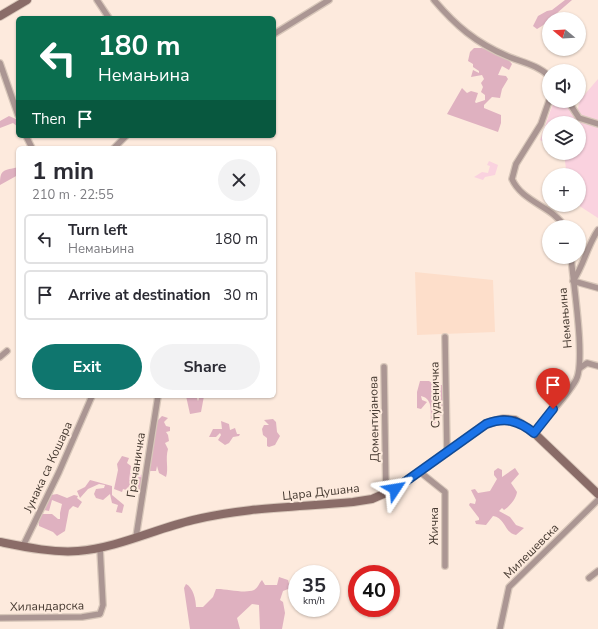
<!DOCTYPE html>
<html lang="en">
<head>
<meta charset="utf-8">
<style>
	body { margin:0; font-family:"Nunito Sans",sans-serif; background:#f2f2f3; color:#2b2b33; height:100vh; display:flex; flex-direction:column; font-size:15px; white-space:nowrap }
	* { box-sizing:border-box; margin:0 }
	p { font-size:13px; color:#7c7c81 }
	.icon { flex:none; width:22px; height:22px; fill:none; stroke:currentColor; stroke-width:2; stroke-linecap:round; stroke-linejoin:round }
	.map { position:relative; flex:1; overflow:hidden }
	.drawer { position:absolute; left:16px; top:146px; width:260px; height:252px; display:flex; flex-direction:column; background:#fff; border-radius:6px; box-shadow:0 1px 3px #0004 }
	.drawer>* { flex:none }
	.top-card { position:absolute; left:16px; top:16px; width:260px; height:122px; border-radius:6px; box-shadow:0 1px 3px #0004; background:#0b6e4f; color:#fff; overflow:hidden }
	.needle { width:26px; rotate:288deg }
	.controls { position:absolute; left:542px; top:12px; display:grid; gap:8px }
	.controls a { display:grid; place-items:center; width:44px; height:44px; border-radius:50%; background:#fff; box-shadow:0 1px 3px #0004; font-size:20px }
	.speed { position:absolute; left:288px; top:565px; display:flex; gap:8px; font-size:20px; font-weight:700; text-align:center }
	.speed>* { display:grid; place-content:center; width:52px; height:52px; border-radius:50%; background:#fff; box-shadow:0 1px 3px #0004; line-height:1 }
	.speed small { font-size:10px; font-weight:400 }
	.speed .limit { border:6px solid #d22; background:#fff; color:#111 }
	.pin { position:absolute; display:grid; place-items:center; width:34px; height:34px; color:#fff; margin:-41px -17px; border-radius:50% 50% 50% 0; rotate:-45deg; box-shadow:0 0 4px #0007 }
	.pin .icon { rotate:45deg }
	.me { position:absolute; width:44px; margin:-22px; rotate:57deg; stroke-linejoin:round; filter:drop-shadow(0 0 3px #0008) }
	.turn { display:flex; align-items:center; gap:14px; height:84px; padding:0 16px; font-size:18px }
	.turn .icon { width:52px; height:52px; stroke-width:2.5 }
	.turn b { display:block; font-size:28px; line-height:34px }
	.then { display:flex; align-items:center; height:38px; padding:0 16px; background:#0003; gap:8px; font-size:15px }
	.round { display:grid; place-items:center; flex:none; width:42px; height:42px; border-radius:21px; background:#f2f2f3 }
	.head { display:flex; align-items:center; justify-content:space-between; height:68px; padding:0 16px }
	h1 { font-size:24px; font-weight:700; line-height:30px }
	.button { display:flex; gap:8px; margin-top:auto; padding:8px 16px }
	.button a { flex:1; height:46px; border-radius:24px; background:#0f766e; color:#fff; font-size:16px; font-weight:700; line-height:46px; text-align:center }
	.button a+a { background:#f2f2f3; color:#2b2b33 }
	ul { padding:0; list-style:none }
	li { display:flex; align-items:center; gap:12px; height:50px; margin:0 8px 6px; padding:0 8px; border:2px solid #e1e1e2; border-radius:6px }
	li div { flex:1 }
	li b { display:block; font-size:15px }
	li em { font-style:normal }
	.map>svg:first-child { display:block }
</style>
</head>
<body>
<div class="map">
<svg width="598" height="629" viewBox="0 0 598 629">
	<rect width="100%" height="100%" fill="#fdeadd"/>
	<!-- built -->
	<path fill="#fddeca" d="M415,272L493,280L495,332L417,335Z"/>
	<!-- green -->
	<g fill="#fad2df">
		<path d="M598,79V218L578,205L579,175H563L566,169L564,153H579V123H549V145L540,140L554,101H570L577,112L580,100Z"/>
		<path d="M489,161L498,165L495,175L485,177L483,180L474,177L482,172L488,173L490,166L487,165Z"/>
		<path d="M130,473L143,475V478L129,480Z"/>
	</g>
	<!-- forest -->
	<g fill="#dfb1c0">
		<path d="M565,0H572L542,26L537,29L533,26L538,16L547,11L552,10Z"/>
		<path d="M474,48H482L507,58L512,64L509,70L502,66L498,75L506,76L508,79L502,89L500,98L492,97L484,105V108L501,115V123L498,132L447,114L462,88L467,93L471,91L478,93L475,102L476,103L485,100V95L481,92L483,87L481,83L484,79L482,75L471,77L473,70L479,73V71L473,67V64L468,61L470,52Z"/>
		<path d="M9,116L18,120V127L13,123L0,128V121Z"/>
		<path d="M18,167V175L0,185C0,168 4,171 18,167Z"/>
		<path d="M420,381H429L435,385H442L443,387C444,402 446,420 431,425C430,413 434,399 421,396L422,400L427,402L421,409L417,408V392Z"/>
		<path d="M186,396H196L198,401L200,396H204L201,412L190,414Z"/>
		<path d="M162,416L168,418L164,422L166,426L170,427V431L166,432L168,435L169,441L165,443L168,449C165,459 169,469 166,477L159,473L157,466L156,471H148L157,421Z"/>
		<path d="M273,419L276,422L277,432L280,436L275,445L269,447L267,446V438L263,435L262,429L264,425H269L264,420Z"/>
		<path d="M221,421L229,424L230,430L235,428L237,434H240L239,436L233,437L229,443L225,445L218,440L221,435L220,433L216,437H209L213,429H222Z"/>
		<path d="M122,456L129,458L127,463L131,466L129,480L140,477L143,478L142,485L140,486L141,493L136,488L133,490L128,487L126,490L123,489L122,492L114,489L118,470L117,464Z"/>
		<path d="M498,468L502,470V477L515,468L519,474L511,483L517,492C516,499 510,506 504,510L502,508L499,511L510,517L516,525L524,528L516,535C505,534 505,517 493,516L486,525L476,524L475,521L479,520V518L469,505L470,503L475,504L476,500L471,490L475,489L478,493L490,491L497,479L494,475V471Z"/>
		<path d="M90,480L112,486V495L124,505L122,513L116,512L118,505L112,503L110,494L103,500L96,498L94,494L96,489L104,488L105,485L99,484L88,489L80,498L77,491L85,487Z"/>
		<path d="M57,494L67,498L74,495L78,496L77,498L82,502L78,508L73,506L69,510L65,531L57,536L53,532L39,526C38,521 39,517 42,514H52L58,519H60V513L62,504L52,500L49,511L44,510L51,495Z"/>
		<path d="M279,577L288,580L289,584L293,579L296,580V586L283,591L280,600L283,602L285,613L282,629H260L259,605L252,604L237,618L240,629H190L184,588L186,584C193,587 196,600 196,607H203L213,597L216,589C224,588 244,594 254,590C258,588 259,583 262,580L265,585H277Z"/>
	</g>
	<g fill="none" stroke-linecap="round" stroke-linejoin="round">
		<defs>
			<g id="street">
				<path d="M97,0L109,18"/>
				<path d="M434,0C455,25 476,43 507,56C521,62 538,65 549,76"/>
				<path d="M274,34L329,0"/>
				<path d="M0,63L18,115"/>
				<path d="M549,101L541,124L516,164L512,179C522,202 552,206 565,227"/>
				<path d="M568,101L579,118L598,124"/>
				<path d="M26,136L32,148"/>
				<path d="M114,148L126,136"/>
				<path d="M598,230C587,246 584,265 573,281L598,288"/>
				<path d="M445,337L447,453"/>
				<path d="M0,357L7,351"/>
				<path d="M384,367L386,494"/>
				<path d="M580,368L587,363L598,366"/>
				<path d="M534,433C547,416 566,398 576,380C586,362 573,281 571,257"/>
				<path d="M420,472L445,492V566"/>
				<path d="M136,537L158,396"/>
				<path d="M23,546L59,472L92,396"/>
				<path d="M589,578L598,571"/>
				<path d="M0,618L82,617L100,614L103,605L100,548"/>
				<path d="M500,629L509,587L598,500"/>
			</g>
			<g id="secondary">
				<path d="M0,16L27,0"/>
				<path d="M0,542C25,547 53,553 78,551C117,548 155,529 193,520C245,507 300,507 353,502L372,499L395,489L486,424L503,419L515,420L532,431L598,494"/>
			</g>
		</defs>
		<!-- street casing -->
		<use href="#street" stroke="#d8c7ba" stroke-width="8"/>
		<!-- secondary casing -->
		<use href="#secondary" stroke="#d8c7ba" stroke-width="10"/>
		<!-- street -->
		<use href="#street" stroke="#ab9693" stroke-width="5.5"/>
		<!-- secondary -->
		<use href="#secondary" stroke="#8a6c68" stroke-width="8"/>
	</g>
	<g fill="none" stroke-linecap="round" stroke-linejoin="round">
		<defs>
			<path id="route" d="M395,489L486,424C505,417 518,420 534,433L553,409"/>
		</defs>
		<!-- route casing -->
		<use href="#route" stroke="#114b97" stroke-width="10"/>
		<!-- route -->
		<use href="#route" stroke="#1a73e8" stroke-width="7"/>
	</g>
	<g text-anchor="middle" stroke-width="4" stroke-linejoin="round" paint-order="stroke">
		<!-- street labels -->
		<g font-size="12" fill="#453930" stroke="#fdeadd">
			<text transform="translate(565 318) rotate(-95)" y="4">Немањина</text>
			<text transform="translate(435 395) rotate(-91)" y="4">Студеничка</text>
			<text transform="translate(374 419) rotate(-91)" y="4">Доментијанова</text>
			<text transform="translate(136 465) rotate(-81)" y="4">Грачаничка</text>
			<text transform="translate(48 467) rotate(-65)" y="4">Јунака са Кошара</text>
			<text transform="translate(321 492) rotate(-6)" y="4">Цара Душана</text>
			<text transform="translate(434 526) rotate(-90)" y="4">Жичка</text>
			<text transform="translate(531 551) rotate(-45)" y="4">Милешевска</text>
			<text transform="translate(47 606) rotate(-1)" y="4">Хиландарска</text>
		</g>
	</g>
</svg>
<div class="controls">
<a><svg class="needle" viewBox="-14 -14 28 28"><path d="M0-13l5 13h-10z" fill="#e53935"/><path d="M0 13l5-13h-10z" fill="#7c7c81"/></svg></a>
<a><svg class="icon" aria-label="sound" viewBox="0 0 24 24"><path d="M4 9h4l5-4v14l-5-4H4zM17 9q2 3 0 6"/></svg></a>
<a><svg class="icon" aria-label="layers" viewBox="0 0 24 24"><path d="M12 4l9 5-9 5-9-5zM3 14l9 5 9-5"/></svg></a>
<a>+</a>
<a>−</a>
</div>
<div class="speed"><div>35<small>km/h</small></div><div class="limit">40</div></div>
<div class="pin" style="left:553px;top:409px;background:#d93025"><svg class="icon" aria-label="arrive" viewBox="0 0 24 24"><path d="M6 21V4h12l-3 4 3 4H6"/></svg></div>
<svg class="me" style="left:395px;top:489px" viewBox="-20 -20 40 40"><path d="M0-17L14 15 0 8-14 15z" fill="#1a73e8" stroke="#fff" stroke-width="4"/></svg>
<div class="top-card">
<div class="turn"><svg class="icon" aria-label="left" viewBox="0 0 24 24"><path d="M17 20v-9H6M10 6l-5 5 5 5"/></svg><div><b>180 m</b>Немањина</div></div>
<div class="then">Then<svg class="icon" aria-label="arrive" viewBox="0 0 24 24"><path d="M6 21V4h12l-3 4 3 4H6"/></svg></div>
</div>
<section class="drawer">
<div class="head"><div><h1>1 min</h1><p>210 m · 22:55</p></div><a class="round"><svg class="icon" aria-label="close" viewBox="0 0 24 24"><path d="M6 6l12 12M18 6L6 18"/></svg></a></div>
<ul>
<li><svg class="icon" aria-label="left" viewBox="0 0 24 24"><path d="M17 20v-9H6M10 6l-5 5 5 5"/></svg><div><b>Turn left</b><p>Немањина</p></div><em>180 m</em></li>
<li><svg class="icon" aria-label="arrive" viewBox="0 0 24 24"><path d="M6 21V4h12l-3 4 3 4H6"/></svg><div><b>Arrive at destination</b></div><em>30 m</em></li>
</ul>
<div class="button"><a>Exit</a><a>Share</a></div>
</section>
</div>
</body>
</html>
